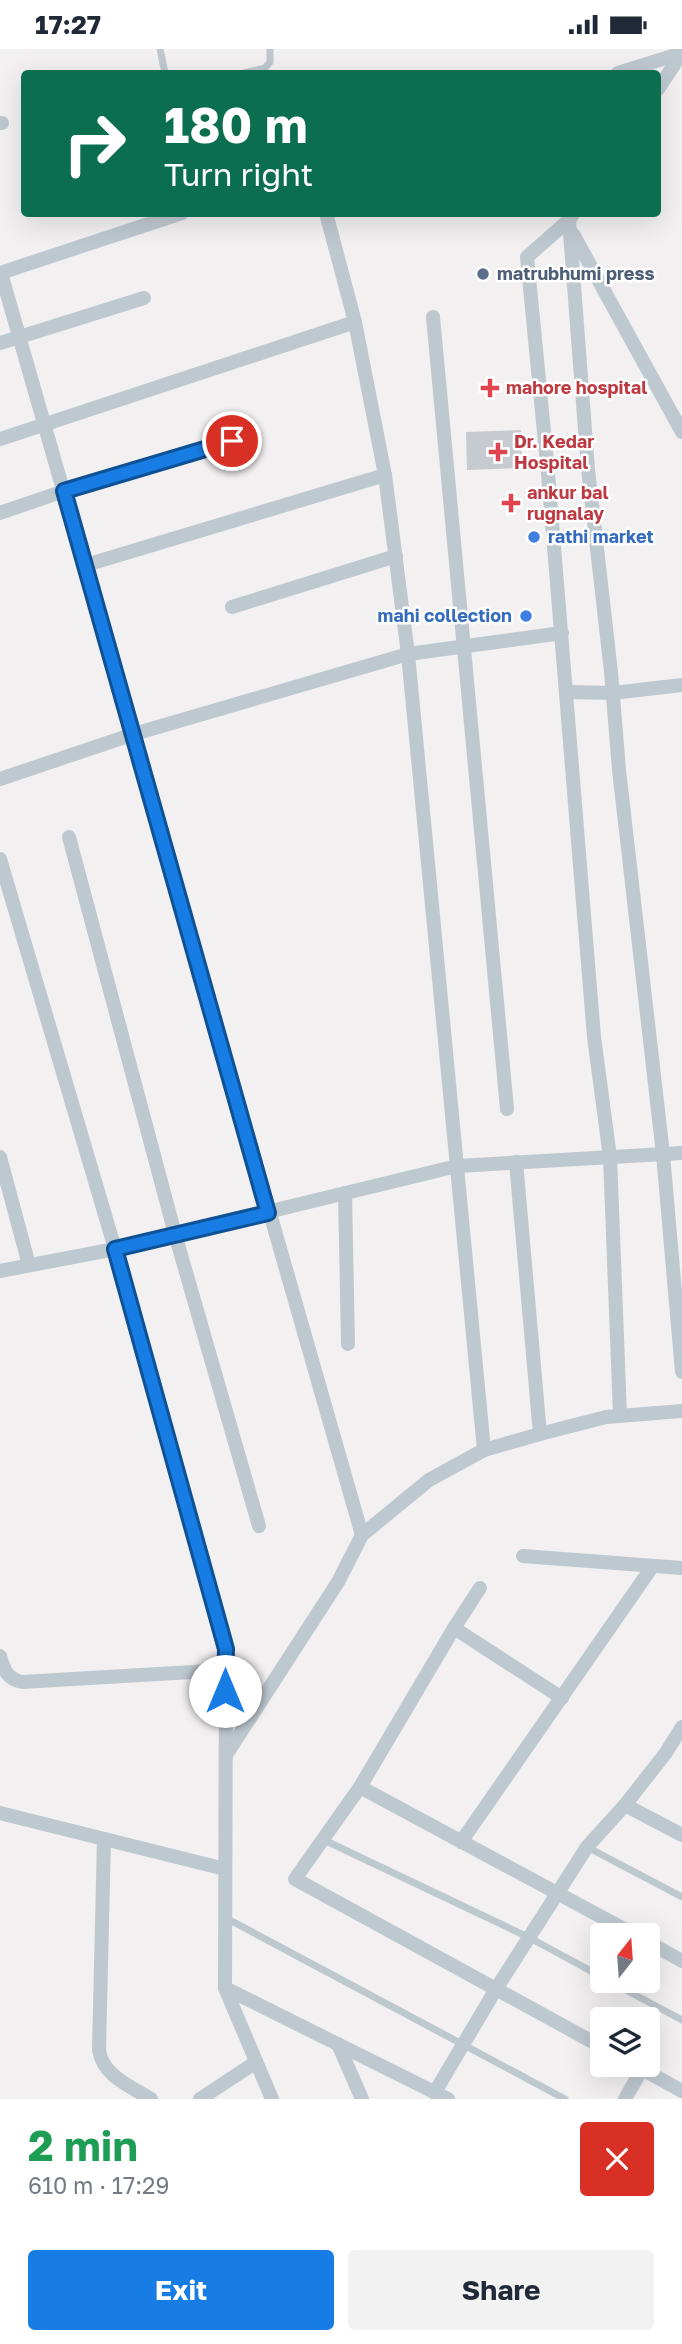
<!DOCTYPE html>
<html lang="en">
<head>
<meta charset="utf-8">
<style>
	body { margin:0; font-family:"Golos Text",sans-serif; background:#f2f2f3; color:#1f2937; height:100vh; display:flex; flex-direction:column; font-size:26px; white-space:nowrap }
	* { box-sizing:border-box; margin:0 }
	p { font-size:23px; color:#747a83 }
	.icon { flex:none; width:38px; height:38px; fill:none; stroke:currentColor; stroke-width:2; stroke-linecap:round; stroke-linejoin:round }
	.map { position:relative; height:2050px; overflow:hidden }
	.drawer { display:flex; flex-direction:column; background:#fff; flex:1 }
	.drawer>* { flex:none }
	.top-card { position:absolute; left:21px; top:21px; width:640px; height:147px; border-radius:7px; box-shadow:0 7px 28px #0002; background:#0b6e4f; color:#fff; overflow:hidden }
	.needle { width:46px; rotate:17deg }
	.buttons { position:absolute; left:590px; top:1874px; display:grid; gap:14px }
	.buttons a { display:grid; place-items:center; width:70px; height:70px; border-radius:7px; background:#fff; box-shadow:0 7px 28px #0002; font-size:35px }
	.pin { position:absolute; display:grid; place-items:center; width:60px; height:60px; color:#fff; margin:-30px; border:4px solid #fff; border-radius:50%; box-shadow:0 2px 7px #0007 }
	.me { position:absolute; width:77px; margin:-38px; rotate:0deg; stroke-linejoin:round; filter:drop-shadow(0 0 5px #0008) }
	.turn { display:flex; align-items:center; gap:24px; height:147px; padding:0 28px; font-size:32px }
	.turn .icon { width:91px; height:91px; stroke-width:2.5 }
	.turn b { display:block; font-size:49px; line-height:60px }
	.round { display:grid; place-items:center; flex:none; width:74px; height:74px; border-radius:7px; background:#f2f2f3 }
	.headline { display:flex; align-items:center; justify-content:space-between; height:119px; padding:0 28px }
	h1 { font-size:42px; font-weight:700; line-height:52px; color:#1e9e55 }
	.primary-button { display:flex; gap:14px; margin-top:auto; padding:14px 28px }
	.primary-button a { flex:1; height:80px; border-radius:7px; background:#177de5; color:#fff; font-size:28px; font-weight:700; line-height:80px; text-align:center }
	.primary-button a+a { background:#f2f2f3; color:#1f2937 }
	.status { display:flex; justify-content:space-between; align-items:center; height:49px; padding:0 35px; background:#fff; direction:ltr }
	.status svg { height:19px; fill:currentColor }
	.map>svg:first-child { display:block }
</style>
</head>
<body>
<div class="status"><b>17:27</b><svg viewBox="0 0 49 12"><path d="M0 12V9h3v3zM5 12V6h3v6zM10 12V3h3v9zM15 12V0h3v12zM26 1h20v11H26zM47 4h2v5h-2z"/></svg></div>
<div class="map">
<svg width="682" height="2050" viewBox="0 0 682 2050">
	<rect width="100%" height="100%" fill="#f2f0f0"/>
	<!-- building -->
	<path fill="#c7cbcf" d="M521,381L522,419L467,421L466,383Z"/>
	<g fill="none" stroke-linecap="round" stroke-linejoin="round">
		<!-- service -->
		<g stroke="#bec8cf" stroke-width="7">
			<path d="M160,0L165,24"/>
			<path d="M244,24L265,19L270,13V0"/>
			<path d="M324,1791L530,1889L602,1928"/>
			<path d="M587,1798L682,1848"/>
			<path d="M226,1869L565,2050"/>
			<path d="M609,1932L682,1971"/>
		</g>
		<!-- minor -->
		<g stroke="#bec8cf" stroke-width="14">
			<path d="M618,24L682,4"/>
			<path d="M658,40L682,4"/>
			<path d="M0,74H2"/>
			<path d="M326,164L355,273L385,426L408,605L484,1401"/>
			<path d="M574,164L569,171L527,208L548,424L594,988L610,1108L620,1366"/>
			<path d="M569,171L588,420L611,623L619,721L663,1105L682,1323"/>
			<path d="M573,185L682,383"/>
			<path d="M0,224L182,164"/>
			<path d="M1,224L362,1486"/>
			<path d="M433,268L507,1060"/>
			<path d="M0,294L144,249"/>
			<path d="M0,390L355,273"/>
			<path d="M0,464L64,442L232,392"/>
			<path d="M86,516L385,426"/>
			<path d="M232,558L396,507"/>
			<path d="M567,643L613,644L682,636"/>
			<path d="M0,730L134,685L408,605L562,584"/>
			<path d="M69,788L175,1185L259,1477"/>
			<path d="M0,810L115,1200L226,1600L225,1939L272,2050"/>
			<path d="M0,1108L29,1216"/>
			<path d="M516,1113L540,1385"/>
			<path d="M345,1144L348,1295"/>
			<path d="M0,1222L115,1200L457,1117L682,1104"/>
			<path d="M523,1507L682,1519"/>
			<path d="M454,1579L480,1539"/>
			<path d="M0,1607C4,1621 7,1630 22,1633L226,1621"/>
			<path d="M562,1649L454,1579L360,1738L295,1830L602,1998"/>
			<path d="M226,1706L338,1533L362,1486L429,1431L484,1401L540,1385L606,1368L682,1362"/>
			<path d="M360,1738L635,1886"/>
			<path d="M625,1756L682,1786"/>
			<path d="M0,1764L225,1820"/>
			<path d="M104,1790L99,2001C103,2027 130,2037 151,2050"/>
			<path d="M461,1793L652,1518"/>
			<path d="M648,1893L682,1912"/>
			<path d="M225,1939L448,2050"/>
			<path d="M338,1995L362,2050"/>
			<path d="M635,2016L682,2042"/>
			<path d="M200,2050L256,2013"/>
			<path d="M438,2050L435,2043L496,1940L587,1798L625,1756L665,1705L682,1678"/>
			<path d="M625,2050L642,2020"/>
		</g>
	</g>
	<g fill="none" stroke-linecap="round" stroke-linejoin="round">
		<defs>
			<path id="route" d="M225,1642L226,1600L115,1200L268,1164L64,442L232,392"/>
		</defs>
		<!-- route casing -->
		<use href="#route" stroke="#0f5195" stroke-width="18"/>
		<!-- route -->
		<use href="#route" stroke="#177de5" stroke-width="12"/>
	</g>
	<!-- markers -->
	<circle fill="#5c6f8a" stroke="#fff" stroke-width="2.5" cx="483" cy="225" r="7"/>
	<g fill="#e0444e" stroke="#fff" stroke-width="2.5">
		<path d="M486.5 328.5h7v7h7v7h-7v7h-7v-7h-7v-7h7z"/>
		<path d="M494.5 392.5h7v7h7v7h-7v7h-7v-7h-7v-7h7z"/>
		<path d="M507.5 443.5h7v7h7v7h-7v7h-7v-7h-7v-7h7z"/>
	</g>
	<g fill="#3f7fe0" stroke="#fff" stroke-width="2.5">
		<circle cx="534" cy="488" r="7"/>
		<circle cx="526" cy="567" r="7"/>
	</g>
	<g text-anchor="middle" stroke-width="5" stroke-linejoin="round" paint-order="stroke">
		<!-- service labels -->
		<g font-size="18" font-weight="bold" fill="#4e5e75" stroke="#fff" text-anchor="start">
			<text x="497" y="231">matrubhumi press</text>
		</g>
		<!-- health labels -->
		<g font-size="18" font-weight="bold" fill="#be3a42" stroke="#fff" text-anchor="start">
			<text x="506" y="345">mahore hospital</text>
			<text x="514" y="399">Dr. Kedar<tspan x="514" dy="21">Hospital</tspan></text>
			<text x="527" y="450">ankur bal<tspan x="527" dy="21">rugnalay</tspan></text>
		</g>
		<!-- shop labels -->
		<g font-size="18" font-weight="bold" fill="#366cbe" stroke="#fff" text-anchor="start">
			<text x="548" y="494">rathi market</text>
			<text x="512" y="573" text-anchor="end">mahi collection</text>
		</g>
	</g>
</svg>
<div class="buttons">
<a><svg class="needle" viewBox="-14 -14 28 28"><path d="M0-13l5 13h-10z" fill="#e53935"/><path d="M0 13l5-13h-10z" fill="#747a83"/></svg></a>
<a><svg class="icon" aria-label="layers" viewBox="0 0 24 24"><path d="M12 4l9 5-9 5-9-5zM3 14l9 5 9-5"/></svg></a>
</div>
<div class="pin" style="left:232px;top:392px;background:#d93025"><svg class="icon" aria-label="arrive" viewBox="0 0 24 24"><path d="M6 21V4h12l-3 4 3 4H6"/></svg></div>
<svg class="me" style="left:225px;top:1642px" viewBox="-20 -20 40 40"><circle r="19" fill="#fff"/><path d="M0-13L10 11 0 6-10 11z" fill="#177de5"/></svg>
<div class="top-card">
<div class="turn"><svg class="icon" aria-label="right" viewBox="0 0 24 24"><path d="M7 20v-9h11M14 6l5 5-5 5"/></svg><div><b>180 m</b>Turn right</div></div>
</div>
</div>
<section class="drawer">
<div class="headline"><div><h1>2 min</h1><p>610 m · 17:29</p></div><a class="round" style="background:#d93025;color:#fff"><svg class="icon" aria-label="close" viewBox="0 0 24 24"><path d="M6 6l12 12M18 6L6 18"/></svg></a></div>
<div class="primary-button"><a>Exit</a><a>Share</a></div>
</section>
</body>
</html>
